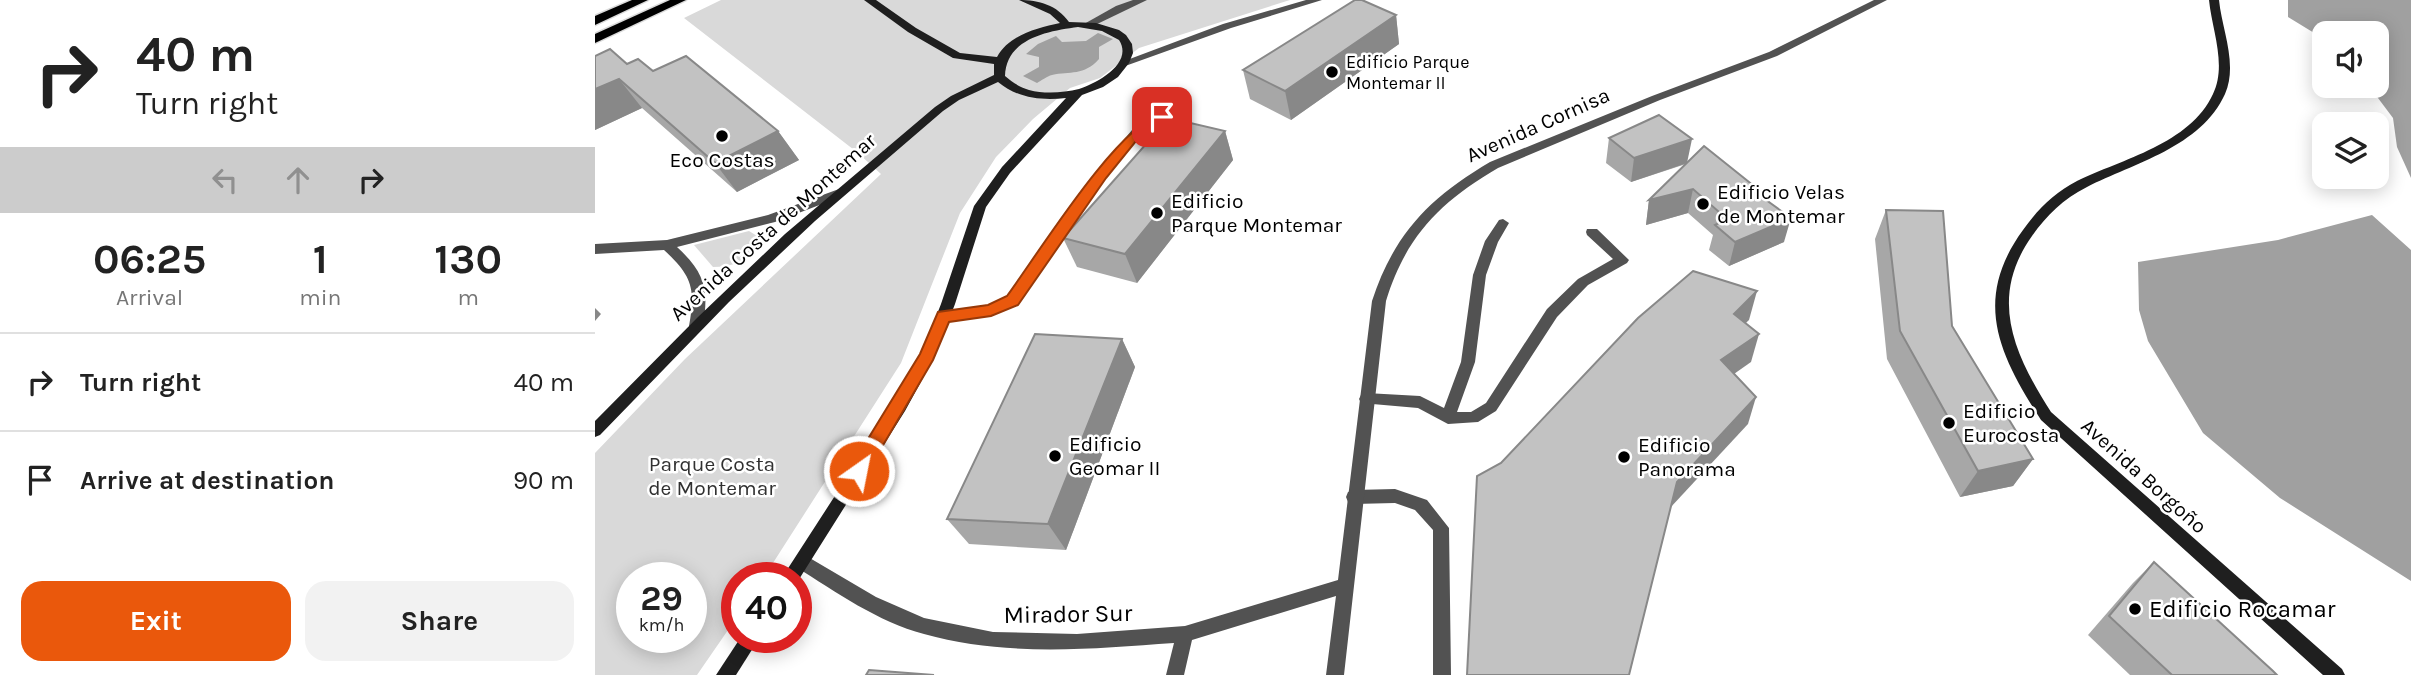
<!DOCTYPE html>
<html lang="en">
<head>
<meta charset="utf-8">
<style>
	body { margin:0; font-family:Karla,sans-serif; background:#f2f2f2; color:#222; height:100vh; display:flex; flex-direction:column; font-size:26px; white-space:nowrap }
	* { box-sizing:border-box; margin:0 }
	p { font-size:23px; color:#767676 }
	.icon { flex:none; width:38px; height:38px; fill:none; stroke:currentColor; stroke-width:2; stroke-linecap:round; stroke-linejoin:round }
	.map { position:relative; flex:1; overflow:hidden }
	.panel { display:flex; flex-direction:column; background:#fff; width:595px }
	.panel>* { flex:none }
	.guide { background:#fff; color:#222; overflow:hidden }
	.controls { position:absolute; left:1717px; top:21px; display:grid; gap:14px }
	.controls a { display:grid; place-items:center; width:77px; height:77px; border-radius:14px; background:#fff; box-shadow:0 4px 18px #0003; font-size:35px }
	.speed { position:absolute; left:21px; top:562px; display:flex; gap:14px; font-size:35px; font-weight:700; text-align:center }
	.speed>* { display:grid; place-content:center; width:91px; height:91px; border-radius:50%; background:#fff; box-shadow:0 4px 18px #0003; line-height:1 }
	.speed small { font-size:18px; font-weight:400 }
	.speed .limit { border:10px solid #d22; background:#fff; color:#111 }
	.pin { position:absolute; display:grid; place-items:center; width:60px; height:60px; color:#fff; margin:-30px; border-radius:14px; box-shadow:0 4px 10px #0006 }
	.me { position:absolute; width:77px; margin:-38px; rotate:33deg; stroke-linejoin:round; filter:drop-shadow(0 0 5px #0008) }
	.turn { display:flex; align-items:center; gap:24px; height:147px; padding:0 21px; font-size:32px }
	.turn .icon { width:91px; height:91px; stroke-width:2.5 }
	.turn b { display:block; font-size:49px; line-height:60px }
	.lanes { display:flex; align-items:center; height:66px; padding:0 21px; background:#0003; justify-content:center; gap:35px; direction:ltr }
	.lanes .off { opacity:.35 }
	.eta { display:flex; justify-content:space-evenly; align-items:center; height:119px; text-align:center }
	.eta b { font-size:42px; font-weight:700; line-height:49px }
	.cta { display:flex; gap:14px; margin-top:auto; padding:14px 21px }
	.cta a { flex:1; height:80px; border-radius:21px; background:#ea580c; color:#fff; font-size:28px; font-weight:700; line-height:80px; text-align:center }
	.cta a+a { background:#f2f2f2; color:#222 }
	ul { padding:0; list-style:none }
	li { display:flex; align-items:center; gap:21px; height:98px; padding:0 21px; border-top:2px solid #e0e0e0 }
	li div { flex:1 }
	li b { display:block; font-size:26px }
	li em { font-style:normal }
	main { display:flex; flex:1; min-height:0 }
	.map>svg:first-child { display:block }
</style>
</head>
<body>
<main>
<section class="panel">
<div class="guide">
<div class="turn"><svg class="icon" aria-label="right" viewBox="0 0 24 24"><path d="M7 20v-9h11M14 6l5 5-5 5"/></svg><div><b>40 m</b>Turn right</div></div>
<div class="lanes"><svg class="icon off" aria-label="left" viewBox="0 0 24 24"><path d="M17 20v-9H6M10 6l-5 5 5 5"/></svg><svg class="icon off" aria-label="ahead" viewBox="0 0 24 24"><path d="M12 20V5M6 11l6-6 6 6"/></svg><svg class="icon" aria-label="right" viewBox="0 0 24 24"><path d="M7 20v-9h11M14 6l5 5-5 5"/></svg></div>
</div>
<div class="eta">
<div><b>06:25</b><p>Arrival</p></div>
<div><b>1</b><p>min</p></div>
<div><b>130</b><p>m</p></div>
</div>
<ul>
<li><svg class="icon" aria-label="right" viewBox="0 0 24 24"><path d="M7 20v-9h11M14 6l5 5-5 5"/></svg><div><b>Turn right</b></div><em>40 m</em></li>
<li><svg class="icon" aria-label="arrive" viewBox="0 0 24 24"><path d="M6 21V4h12l-3 4 3 4H6"/></svg><div><b>Arrive at destination</b></div><em>90 m</em></li>
</ul>
<div class="cta"><a>Exit</a><a>Share</a></div>
</section>
<div class="map">
<svg width="1816" height="675" viewBox="0 0 1816 675">
	<rect width="100%" height="100%" fill="#fff"/>
	<!-- green -->
	<g fill="#d9d9d9" fill-rule="evenodd">
		<path d="M126,0H695L544,48L505,78L475,88L438,119L401,157L365,213L306,363L169,577L142,578V617L102,675H0V453L90,359L286,174L263,153L89,18ZM37,578H96V637H37Z"/>
		<path d="M154,231L167,239C154,261 143,266 118,267L99,245Z"/>
	</g>
	<!-- water -->
	<g fill="#a0a0a0">
		<path d="M1693,0H1816V178L1802,147L1798,118L1774,86H1782V33H1729V39L1693,17Z"/>
		<path d="M503,33L518,39L504,47V59C489,76 475,71 457,75C452,76 446,81 442,83L428,76L444,67V57L431,54L443,44L461,36L467,42L491,41Z"/>
		<path d="M1777,215L1816,250V581L1685,498L1608,433L1553,341L1544,310L1543,262L1683,240Z"/>
	</g>
	<g fill="none" stroke-linecap="round" stroke-linejoin="round">
		<defs>
			<g id="primary">
				<path d="M37,0H53L0,25V16Z"/>
				<path d="M75,0H91L0,43V34Z"/>
			</g>
		</defs>
		<!-- primary casing -->
		<use href="#primary" stroke="#dbdbdb" stroke-width="3"/>
		<!-- lane -->
		<g fill="#525252" fill-rule="evenodd">
			<path d="M567,113L573,117L571,120L545,136L510,178L423,304L396,315L348,321L343,320L341,316L343,312L394,305L413,296L502,172L537,130Z"/>
			<path d="M908,219L914,223L903,242L891,275L880,362L862,412H876L891,403L952,309L983,279L1018,259L992,235L991,232L992,229H1002L1034,260L1032,263L993,285L962,317L901,411L883,422L853,424L823,408L766,403L764,399L766,395L771,393L825,396L849,408L866,362L878,275L890,241L904,220Z"/>
			<path d="M800,489L832,500L854,528L856,675H838V530L820,510L800,503L759,504L753,502L751,497L753,492L759,490Z"/>
		</g>
		<!-- street -->
		<g fill="#525252" fill-rule="evenodd">
			<path d="M538,0H552L498,26L494,27L489,24L521,6Z"/>
			<path d="M711,0H727L636,28L533,65L529,66L524,63L628,24Z"/>
			<path d="M1279,0H1292L1182,56L1065,100L903,168C845,202 811,236 791,301L749,675H731L741,596L597,640L589,675H571L579,643C495,649 411,657 329,634C283,622 241,592 201,567L199,562L201,557L207,554L213,557L281,597L329,618L398,632L482,634L590,626L743,580L777,301C799,234 834,198 895,162L1057,96L1174,52Z"/>
			<path d="M244,189L248,190L250,193L248,196L180,222L82,247C110,273 114,289 108,326L101,331L94,326C101,288 97,276 69,250L0,254V244L72,240L173,215Z"/>
		</g>
		<!-- secondary -->
		<g fill="#1f1f1f" fill-rule="evenodd">
			<path d="M269,0H281L321,28L365,53L402,57C414,35 442,28 465,23L455,14L424,0C444,0 462,5 474,22L501,23L524,30L531,35L537,44L538,53L534,63L523,77L508,87L487,95L415,173L391,207L360,304L340,356L310,411L201,584V578H188L190,573L300,403L326,355L346,304L379,206L407,167L471,98C447,101 422,98 403,82L364,100L348,111L220,221L134,302L5,435L0,437V421L103,317L190,234L340,107L356,96L399,75V64L358,58L313,32ZM483,27L507,31L524,40C539,63 502,83 484,89C468,93 449,94 434,90C424,87 417,82 410,76C411,39 452,31 483,27Z"/>
			<path d="M1614,0H1624C1627,30 1643,64 1630,94C1606,147 1539,163 1492,187C1468,199 1452,215 1437,236C1393,298 1419,354 1456,412L1747,669L1750,675H1728L1446,420C1404,355 1377,300 1428,230C1443,209 1459,193 1482,181C1527,159 1595,144 1618,94C1632,65 1617,30 1614,0Z"/>
			<path d="M146,637H165L141,675H121Z"/>
		</g>
		<!-- primary -->
		<use href="#primary" fill="#000" fill-rule="evenodd"/>
	</g>
	<!-- wall -->
	<g fill="#a7a7a7">
		<path d="M801,15L804,44L696,120L655,99L648,70Z"/>
		<path d="M0,56L58,71L183,131L204,160L142,192L47,108L0,130Z"/>
		<path d="M630,131L638,160L542,283L482,267L468,238Z"/>
		<path d="M1014,138L1092,163L1163,194L1189,242L1134,266L1114,250L1118,235L1093,213L1051,225L1054,200L1091,164L1036,182L1011,163Z"/>
		<path d="M1291,210L1357,326L1438,459L1418,486L1365,497L1292,359L1280,239Z"/>
		<path d="M527,339L540,367L471,550L374,544L352,519Z"/>
		<path d="M1559,562L1682,675H1535L1493,635L1538,583Z"/>
	</g>
	<!-- shaded-wall -->
	<g fill="#888">
		<path d="M801,15L804,44L696,120L690,91Z"/>
		<path d="M24,79L47,108L0,130V89Z"/>
		<path d="M183,131L204,160L142,192L120,163Z"/>
		<path d="M630,131L638,160L542,283L530,254Z"/>
		<path d="M1097,139L1092,163L1036,182L1039,158Z"/>
		<path d="M1098,189L1093,213L1051,225L1054,200Z"/>
		<path d="M1196,218L1189,242L1134,266L1140,242Z"/>
		<path d="M1162,291L1154,320L1131,342L1139,314Z"/>
		<path d="M0,308L6,314L0,321Z"/>
		<path d="M1164,334L1156,362L1119,388L1126,360Z"/>
		<path d="M527,339L540,367L471,550L453,524Z"/>
		<path d="M1161,397L1153,424L1075,508L1082,482Z"/>
		<path d="M1438,459L1418,486L1365,497L1383,471Z"/>
	</g>
	<!-- building -->
	<g fill="#c2c2c2" stroke="#888" stroke-width="2">
		<path d="M760,0H767L801,15L690,91L648,70Z"/>
		<path d="M15,49L32,64L43,59L58,71L91,56L183,131L120,163L24,79L0,89V56Z"/>
		<path d="M1064,115L1097,139L1039,158L1014,138Z"/>
		<path d="M574,118L630,131L530,254L468,238Z"/>
		<path d="M1109,146L1164,190L1160,192L1196,218L1140,242L1120,225L1132,219L1098,189L1054,200Z"/>
		<path d="M1291,210L1348,211L1357,326L1438,459L1383,471L1305,331Z"/>
		<path d="M1098,271L1162,291L1139,314L1164,334L1126,360L1161,397L1082,482L1034,675H872L882,476L906,463L1043,318Z"/>
		<path d="M440,334L527,339L453,524L352,519Z"/>
		<path d="M1559,562L1678,671L1682,675H1577L1514,616Z"/>
		<path d="M274,670L339,675H271Z"/>
	</g>
	<!-- route -->
	<path fill="#ea580c" stroke="#983908" stroke-width="2" d="M567,113L573,117L571,120L545,136L511,178L423,305L396,316L354,322L338,360L270,476L264,478L257,476L255,471L257,465L325,354L343,312L393,305L412,296C443,254 521,127 567,113Z"/>
	<!-- markers -->
	<g fill="#000" stroke="#fff" stroke-width="2.5">
		<circle cx="737" cy="72" r="7"/>
		<circle cx="127" cy="136" r="7"/>
		<circle cx="1108" cy="204" r="7"/>
		<circle cx="562" cy="213" r="7"/>
		<circle cx="1354" cy="423" r="7"/>
		<circle cx="460" cy="456" r="7"/>
		<circle cx="1029" cy="457" r="7"/>
		<circle cx="1540" cy="609" r="7"/>
	</g>
	<g text-anchor="middle" stroke-width="5" stroke-linejoin="round" paint-order="stroke">
		<!-- far-poi labels -->
		<g font-size="18" fill="#000" stroke="#fff" text-anchor="start">
			<text x="751" y="68">Edificio Parque<tspan x="751" dy="21">Montemar II</tspan></text>
		</g>
		<!-- street labels -->
		<g font-size="21" fill="#000" stroke="#fff">
			<text transform="translate(943 125) rotate(-24)" y="7">Avenida Cornisa</text>
			<text transform="translate(178 227) rotate(-42)" y="7">Avenida Costa de Montemar</text>
			<text transform="translate(1549 476) rotate(42)" y="7">Avenida Borgoño</text>
		</g>
		<!-- poi labels -->
		<g font-size="21" fill="#000" stroke="#fff" text-anchor="start">
			<text x="127" y="167" text-anchor="middle">Eco Costas</text>
			<text x="1122" y="199">Edificio Velas<tspan x="1122" dy="24">de Montemar</tspan></text>
			<text x="576" y="208">Edificio<tspan x="576" dy="24">Parque Montemar</tspan></text>
			<text x="1368" y="418">Edificio<tspan x="1368" dy="24">Eurocosta</tspan></text>
			<text x="474" y="451">Edificio<tspan x="474" dy="24">Geomar II</tspan></text>
			<text x="1043" y="452">Edificio<tspan x="1043" dy="24">Panorama</tspan></text>
		</g>
		<!-- park labels -->
		<g font-size="21" fill="#303030" stroke="#fff">
			<text x="117" y="471">Parque Costa<tspan x="117" dy="24">de Montemar</tspan></text>
		</g>
		<!-- near-poi labels -->
		<g font-size="24" fill="#000" stroke="#fff" text-anchor="start">
			<text x="1554" y="617">Edificio Rocamar</text>
		</g>
		<!-- near-street labels -->
		<g font-size="24" fill="#000" stroke="#fff">
			<text transform="translate(473 614) rotate(-1)" y="8">Mirador Sur</text>
		</g>
	</g>
</svg>
<div class="controls">
<a><svg class="icon" aria-label="sound" viewBox="0 0 24 24"><path d="M4 9h4l5-4v14l-5-4H4zM17 9q2 3 0 6"/></svg></a>
<a><svg class="icon" aria-label="layers" viewBox="0 0 24 24"><path d="M12 4l9 5-9 5-9-5zM3 14l9 5 9-5"/></svg></a>
</div>
<div class="speed"><div>29<small>km/h</small></div><div class="limit">40</div></div>
<div class="pin" style="left:567px;top:117px;background:#d93025"><svg class="icon" aria-label="arrive" viewBox="0 0 24 24"><path d="M6 21V4h12l-3 4 3 4H6"/></svg></div>
<svg class="me" style="left:264px;top:471px" viewBox="-20 -20 40 40"><circle r="17" fill="#ea580c" stroke="#fff" stroke-width="3"/><path d="M0-11L8 9 0 5-8 9z" fill="#fff"/></svg>
</div>
</main>
</body>
</html>
